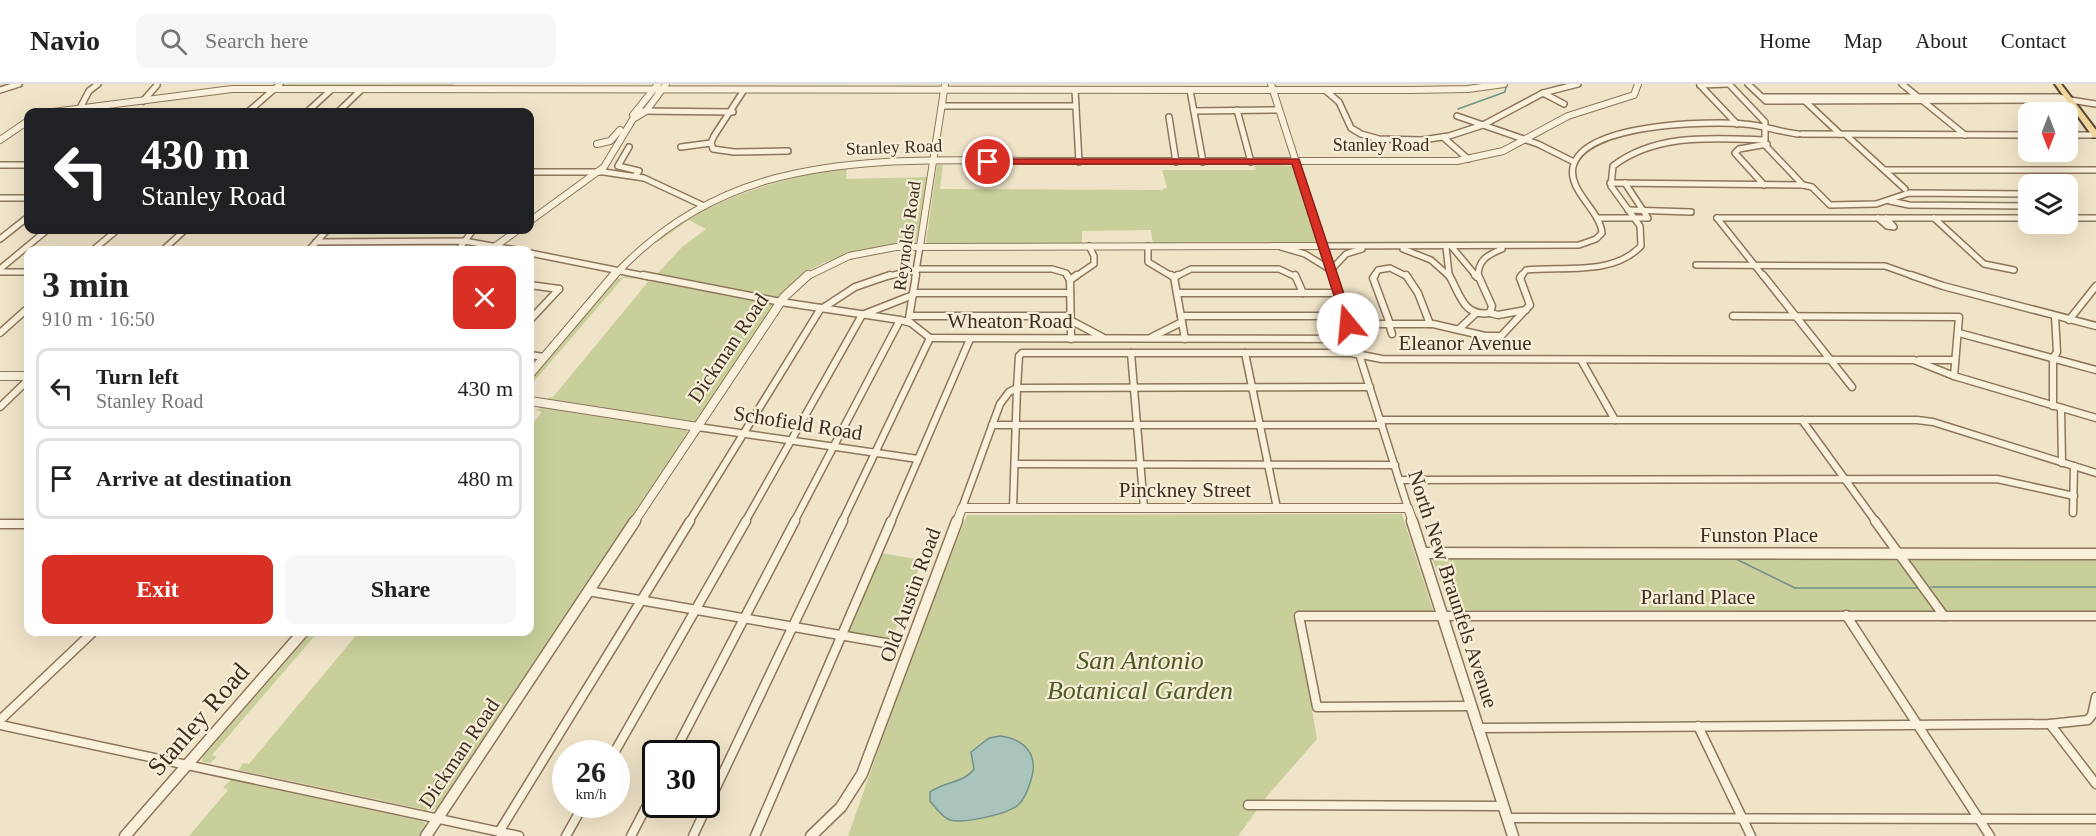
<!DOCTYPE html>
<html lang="en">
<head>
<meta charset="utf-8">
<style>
	body { margin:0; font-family:Georgia,serif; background:#f6f6f6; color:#222; height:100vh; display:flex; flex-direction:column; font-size:22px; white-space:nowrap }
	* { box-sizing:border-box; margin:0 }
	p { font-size:20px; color:#767676 }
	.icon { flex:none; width:33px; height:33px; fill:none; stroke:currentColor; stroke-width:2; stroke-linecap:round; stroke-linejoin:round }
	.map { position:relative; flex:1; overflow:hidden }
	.panel { position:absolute; left:24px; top:162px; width:510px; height:390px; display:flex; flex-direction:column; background:#fff; border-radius:12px; box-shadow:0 6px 24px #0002 }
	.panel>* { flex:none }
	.top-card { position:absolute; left:24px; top:24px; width:510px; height:126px; border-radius:12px; box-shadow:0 6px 24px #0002; background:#202124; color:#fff; overflow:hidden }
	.needle { width:39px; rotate:180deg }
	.fabs { position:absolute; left:2018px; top:18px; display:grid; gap:12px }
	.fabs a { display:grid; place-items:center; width:60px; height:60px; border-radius:12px; background:#fff; box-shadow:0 6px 24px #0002; font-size:30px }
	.speed { position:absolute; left:552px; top:656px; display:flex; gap:12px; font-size:30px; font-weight:700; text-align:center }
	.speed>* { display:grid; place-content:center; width:78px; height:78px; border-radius:50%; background:#fff; box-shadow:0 6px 24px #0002; line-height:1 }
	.speed small { font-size:15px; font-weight:400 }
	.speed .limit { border:3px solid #111; border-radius:9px; background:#fff; color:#111 }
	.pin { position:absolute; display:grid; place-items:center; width:51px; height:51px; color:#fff; margin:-26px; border:3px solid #fff; border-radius:50%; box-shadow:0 2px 6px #0007 }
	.me { position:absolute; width:66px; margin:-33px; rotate:343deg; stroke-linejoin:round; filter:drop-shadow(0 0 4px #0008) }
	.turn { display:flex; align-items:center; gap:21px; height:126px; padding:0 18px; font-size:27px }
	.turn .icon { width:78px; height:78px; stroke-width:2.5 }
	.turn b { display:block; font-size:42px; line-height:51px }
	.round { display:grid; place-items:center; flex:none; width:63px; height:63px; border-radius:12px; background:#f6f6f6 }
	.head { display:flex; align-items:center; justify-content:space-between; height:102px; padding:0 18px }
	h1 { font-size:36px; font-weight:700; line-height:45px }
	.primary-button { display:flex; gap:12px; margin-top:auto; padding:12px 18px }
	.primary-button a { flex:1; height:69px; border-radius:12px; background:#d93025; color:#fff; font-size:24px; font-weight:700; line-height:69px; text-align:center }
	.primary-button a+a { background:#f6f6f6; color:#222 }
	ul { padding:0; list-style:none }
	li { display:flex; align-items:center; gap:18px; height:81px; margin:0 12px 9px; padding:0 6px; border:3px solid #e0e0e0; border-radius:12px }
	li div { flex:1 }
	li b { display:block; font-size:22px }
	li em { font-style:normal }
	header { display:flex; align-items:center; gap:36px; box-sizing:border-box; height:84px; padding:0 30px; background:#fff; border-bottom:2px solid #e0e0e0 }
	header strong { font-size:28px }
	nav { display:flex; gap:33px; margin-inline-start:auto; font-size:21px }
	.search { width:420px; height:54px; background:#f6f6f6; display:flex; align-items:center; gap:15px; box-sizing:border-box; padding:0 21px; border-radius:12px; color:#767676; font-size:22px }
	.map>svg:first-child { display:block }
</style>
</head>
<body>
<header>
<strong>Navio</strong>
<div class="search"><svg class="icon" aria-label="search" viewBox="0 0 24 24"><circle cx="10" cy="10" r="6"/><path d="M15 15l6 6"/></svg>Search here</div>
<nav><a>Home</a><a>Map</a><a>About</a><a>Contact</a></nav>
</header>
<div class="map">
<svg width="2096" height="752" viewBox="0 0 2096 752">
	<rect width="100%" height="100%" fill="#f0e4c8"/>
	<!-- green -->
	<g fill="#c9cf9b">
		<path d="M283,0H454L450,4L280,3Z"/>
		<path d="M1254,80L1293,82L1318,160L1153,161L1151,146L1082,147V161L930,160L926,158L937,81H943L940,105L1162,106L1167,103L1162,86H1256Z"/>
		<path d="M847,83L846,95L928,93L916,159C878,161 841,168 808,187C796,195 787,209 775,214L651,190L658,189L682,163L706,145L689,136L658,158L655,156C714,114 776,95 847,83Z"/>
		<path d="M626,192L640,195L623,194L530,302V296L617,195Z"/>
		<path d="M646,196L775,221L697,337L691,339L546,317L548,314L553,313L648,198Z"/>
		<path d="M544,323L685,345L689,350L443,721L431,727L239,686L243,679L249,680L359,548H530V343L542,328L536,326Z"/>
		<path d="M1402,430L1433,527H1295L1317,655L1268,711L1238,752H848L913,568L967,431Z"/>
		<path d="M881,469L922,476L894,550L884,556L847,548Z"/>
		<path d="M1431,472L2096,474V528L1451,526Z"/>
		<path d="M312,548H318L212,671L217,673L210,679L202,678L203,673Z"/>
		<path d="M231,696L421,737L425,739L426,745L422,752H189L228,706L223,703Z"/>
	</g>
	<!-- water -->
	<path fill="#a9c4bc" stroke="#6f938a" stroke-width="1.5" d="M1000,652C1025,655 1039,671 1031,696C1028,705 1025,715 1018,721C1007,730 964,740 950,736C942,733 936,724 930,717V708C943,698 964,699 974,685L971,668L989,654Z"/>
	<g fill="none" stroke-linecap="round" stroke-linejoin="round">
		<!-- stream -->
		<g stroke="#6f938a" stroke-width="1.5">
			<path d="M1458,25L1505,8L1506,3"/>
			<path d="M1736,475L1795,504H1919"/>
			<path d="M1931,503H2096"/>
		</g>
		<defs>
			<g id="minor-far2">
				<path d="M1748,0L1766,17L2070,16L2059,13H1762"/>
				<path d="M1902,0L1965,51"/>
				<path d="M1700,1L1737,40"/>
				<path d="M1700,1L1729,0"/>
				<path d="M0,6L19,0"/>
				<path d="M744,6L714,52L711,59L713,65L734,68L788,67"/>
				<path d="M1075,6L1079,78"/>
				<path d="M1190,6L1203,78"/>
				<path d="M1325,6L1339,18L1351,44L1361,50L1379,55L1422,56L1449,52L1483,41L1543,9L1578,0"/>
				<path d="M1543,9L1564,20"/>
				<path d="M2070,16L2096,20"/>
				<path d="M143,17L157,1"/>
				<path d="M1805,17L1840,50"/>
				<path d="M942,22H1076"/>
				<path d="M80,24L89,7L98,0"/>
				<path d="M1237,26L1251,78"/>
				<path d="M642,27L733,28"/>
				<path d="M1194,27L1279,26"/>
				<path d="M248,28L280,0"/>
				<path d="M307,28L331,6"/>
				<path d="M338,28L361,6"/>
				<path d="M1457,32L1538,60L1574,78"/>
				<path d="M1169,33L1176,78"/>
				<path d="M1802,50L2028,51"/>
				<path d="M1846,51L1905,105"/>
				<path d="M2067,51H2096"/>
				<path d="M1443,53L1468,75"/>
				<path d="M1765,61L1803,101L1812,103L1830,121L1876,120L1909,109L2028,110"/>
				<path d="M629,63L618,82L639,87L635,92"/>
				<path d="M681,63L711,59"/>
				<path d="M0,81H28"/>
				<path d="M1885,86H2096"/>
				<path d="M530,88H604L644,94L704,122"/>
				<path d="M1610,99L1803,101"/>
				<path d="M1764,101L1735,69L1739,65L1767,60"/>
				<path d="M0,114H28"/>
				<path d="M1890,117L1909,121L2028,122"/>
				<path d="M1628,126L1691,128"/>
				<path d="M1597,134H1648L1625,99"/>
				<path d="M1717,134H2028"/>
				<path d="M1717,134L1764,193"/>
				<path d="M1878,134L1887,142L1894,143L1886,134"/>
				<path d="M1934,134L1984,180L2014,186"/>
				<path d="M2067,134H2096"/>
				<path d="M0,155L28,133"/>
				<path d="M316,158L464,157L516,166"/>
				<path d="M1148,162V178L1173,193"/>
				<path d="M1281,163L1305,170L1331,186L1346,170L1362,165"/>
				<path d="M1446,163L1449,190"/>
				<path d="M1452,163L1477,193"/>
				<path d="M459,165L473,146"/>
				<path d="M1403,165L1431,176L1450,193"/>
				<path d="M93,166L117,146"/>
				<path d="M163,166L185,146"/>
				<path d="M309,166L327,146"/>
				<path d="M530,169L650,193"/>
				<path d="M1696,181L1885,182L1916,193"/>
				<path d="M0,185L47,146"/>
				<path d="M917,185H1052L1066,189L1068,193"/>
				<path d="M0,188H28"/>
				<path d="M884,193L917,186"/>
				<path d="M915,193L920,162"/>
				<path d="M1075,193L1094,180V172L1089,162"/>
				<path d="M1175,193L1191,185H1279L1296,193"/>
				<path d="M1333,193L1323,162L1579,161L1596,155L1602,149C1600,126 1568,107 1573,83C1583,39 1708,37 1744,40C1762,41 1780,48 1798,50"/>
				<path d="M1374,193L1378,186L1390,184L1408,193"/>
				<path d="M1478,193C1478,176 1487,171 1502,165"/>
				<path d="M1521,193L1526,186C1563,182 1613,192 1641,162L1640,142L1611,102L1613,82C1656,49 1713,54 1765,56V38L1729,0"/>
			</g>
			<g id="minor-far1">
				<path d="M643,191L781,218L900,236L911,239L930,254"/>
				<path d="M1067,191L1070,196"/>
				<path d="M1171,191L1174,193L1185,255"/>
				<path d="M1295,191L1303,209"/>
				<path d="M1375,191L1373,194L1390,240"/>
				<path d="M1406,191L1418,209L1430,240"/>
				<path d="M1449,191C1460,210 1463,233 1490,229L1492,222L1478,191"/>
				<path d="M1475,191L1477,193"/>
				<path d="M1763,191L1852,303"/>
				<path d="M1911,191L1943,202L2096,242"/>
				<path d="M1174,193L1178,191"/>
				<path d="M530,201L559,205"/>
				<path d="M913,209H1070"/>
				<path d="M1178,209H1339"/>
				<path d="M823,224L855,203L890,191"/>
				<path d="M1490,229L1498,231L1526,226"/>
				<path d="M910,232H1070"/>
				<path d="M1181,232H1346"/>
				<path d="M1733,232L1959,233L1954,292"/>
				<path d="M909,234L916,191"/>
				<path d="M530,236L559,205"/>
				<path d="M1070,236L1102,253"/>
				<path d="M2069,236L2096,202"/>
				<path d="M1349,240H1433L1485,252H1501L1530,221L1520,194L1522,191"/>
				<path d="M1389,240L1392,250"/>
				<path d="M1459,245L1475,230"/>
				<path d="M0,249L28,224"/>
				<path d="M1959,249L2096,286"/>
				<path d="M1152,253L1182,238"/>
				<path d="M930,254L1354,255L1333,191"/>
				<path d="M1071,255L1070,196L1077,191"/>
				<path d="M1131,269L1144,424"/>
				<path d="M1245,269L1277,424"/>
				<path d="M1359,270L1408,424"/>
				<path d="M530,271L544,273"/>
				<path d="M1581,276L1615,336"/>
				<path d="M1919,276H1955"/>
				<path d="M2053,322V274L2057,268L2055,232"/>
				<path d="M0,323L28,296"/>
				<path d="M2061,324L2062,379"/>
				<path d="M1380,336H1917L1933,338L2096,389"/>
				<path d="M1802,336L1876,438"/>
				<path d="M992,341H1382"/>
				<path d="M698,343L918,375"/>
				<path d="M1015,380L1395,381"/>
				<path d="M1399,396L1997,395L2074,412"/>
				<path d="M962,424L1000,320L1009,308L1017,304L1019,272L1022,269H1351L1382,275L1914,276L1954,292L2096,334"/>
				<path d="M1013,424L1017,304L1370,303"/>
				<path d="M2073,429L2074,382"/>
				<path d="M689,438L821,224"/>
				<path d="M745,438L862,231L913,211"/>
				<path d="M794,438L900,236"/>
				<path d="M842,438L930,254"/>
				<path d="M891,438L970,255"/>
			</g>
			<g id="minor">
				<path d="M1875,437L1944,532"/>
				<path d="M0,440H28"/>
				<path d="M588,507L891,560"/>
				<path d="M1846,531L1990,752"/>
				<path d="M1472,622L1317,623L1299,532H2096"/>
				<path d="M0,636L93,548"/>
				<path d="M2050,640L2096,700"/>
				<path d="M0,641L519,752"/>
				<path d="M1698,642L1751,752"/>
				<path d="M1479,644L2050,640L2088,636L2092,631L2096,613"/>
				<path d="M614,669L746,437"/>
				<path d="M674,669L795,437"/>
				<path d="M1248,721L1503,722"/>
				<path d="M1507,734L2096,735"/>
				<path d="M499,748L690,437"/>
				<path d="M566,752L584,720"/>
				<path d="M631,752L656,704"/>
				<path d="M693,752L843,437"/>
				<path d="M755,752L891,437"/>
			</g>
			<g id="tertiary-far2">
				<path d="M53,28L232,5L1411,6L1468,5L1504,0"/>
				<path d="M633,31L658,0"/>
				<path d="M0,56L28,37"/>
				<path d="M597,60L610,57L620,46"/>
				<path d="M530,137L604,83L633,35L646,27L666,0"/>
				<path d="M920,162L945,0"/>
				<path d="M490,166L518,146"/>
				<path d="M613,193C655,147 705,115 765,97C859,70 960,77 1058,77C1191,77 1324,77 1457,77L1503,67L1568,32L1634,11L1638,0"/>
				<path d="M806,193L849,172L896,163L1323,162L1271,0"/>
			</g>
			<g id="tertiary-far1">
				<path d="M530,290L614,191"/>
				<path d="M0,292H28"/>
				<path d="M530,317L698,343"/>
				<path d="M634,438L784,213L808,191"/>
				<path d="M957,438L962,424H1408L1413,438"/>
			</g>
			<g id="tertiary">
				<path d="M1412,437L1513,752"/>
				<path d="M1423,469L2096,470"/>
				<path d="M125,752L303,548"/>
				<path d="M426,752L635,437"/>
				<path d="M811,752L841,723L862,690L957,437"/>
			</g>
			<path id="primary" d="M2055,0H2061L2096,46V53H2093Z"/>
		</defs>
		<!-- minor-far2 casing -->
		<use href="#minor-far2" stroke="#8d765c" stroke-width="8"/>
		<!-- minor-far1 casing -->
		<use href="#minor-far1" stroke="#8d765c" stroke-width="9"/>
		<!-- minor casing -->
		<use href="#minor" stroke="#8d765c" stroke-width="11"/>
		<!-- tertiary-far2 casing -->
		<use href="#tertiary-far2" stroke="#8d765c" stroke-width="8"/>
		<!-- tertiary-far1 casing -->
		<use href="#tertiary-far1" stroke="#8d765c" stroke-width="10"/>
		<!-- tertiary casing -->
		<use href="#tertiary" stroke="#8d765c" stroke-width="13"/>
		<!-- primary casing -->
		<use href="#primary" stroke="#5b4430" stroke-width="4"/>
		<!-- minor-far2 -->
		<use href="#minor-far2" stroke="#faf1dc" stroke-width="5"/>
		<!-- minor-far1 -->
		<use href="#minor-far1" stroke="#faf1dc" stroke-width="6"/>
		<!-- minor -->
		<use href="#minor" stroke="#faf1dc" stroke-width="8"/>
		<!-- tertiary-far2 -->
		<use href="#tertiary-far2" stroke="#faf1dc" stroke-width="6"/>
		<!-- tertiary-far1 -->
		<use href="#tertiary-far1" stroke="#faf1dc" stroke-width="8"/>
		<!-- tertiary -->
		<use href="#tertiary" stroke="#faf1dc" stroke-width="10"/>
		<!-- primary -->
		<use href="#primary" fill="#f3d9a0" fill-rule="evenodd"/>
	</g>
	<!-- route -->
	<path fill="#d93025" stroke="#8d1f18" stroke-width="1.5" d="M988,75H1299L1354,240L1348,244L1343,240L1292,80H985V76Z"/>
	<g text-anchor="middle" stroke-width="4.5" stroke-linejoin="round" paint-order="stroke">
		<!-- far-street labels -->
		<g font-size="18" fill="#3d2e20" stroke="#f7eed8">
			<text x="1381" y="67">Stanley Road</text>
			<text transform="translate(894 63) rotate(-2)" y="6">Stanley Road</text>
			<text transform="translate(907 152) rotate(-82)" y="6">Reynolds Road</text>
		</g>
		<!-- street labels -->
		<g font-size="21" fill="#3d2e20" stroke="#f7eed8">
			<text x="1010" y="244">Wheaton Road</text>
			<text x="1465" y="266">Eleanor Avenue</text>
			<text transform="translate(728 264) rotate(-56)" y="7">Dickman Road</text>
			<text transform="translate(798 339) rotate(9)" y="7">Schofield Road</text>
			<text x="1185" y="413">Pinckney Street</text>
			<text x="1759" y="458">Funston Place</text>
			<text transform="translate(1453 505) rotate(72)" y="7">North New Braunfels Avenue</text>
			<text transform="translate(910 511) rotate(-70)" y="7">Old Austin Road</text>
			<text x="1698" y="520">Parland Place</text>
			<text transform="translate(459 669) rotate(-56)" y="7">Dickman Road</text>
		</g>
		<!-- near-park labels -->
		<g font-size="26" font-style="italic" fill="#4d5a26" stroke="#f7eed8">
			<text x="1140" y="585">San Antonio<tspan x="1140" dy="30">Botanical Garden</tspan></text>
		</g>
		<!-- near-street labels -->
		<g font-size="26" fill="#3d2e20" stroke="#f7eed8">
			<text transform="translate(198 635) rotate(-49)" y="9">Stanley Road</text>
		</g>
	</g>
</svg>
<div class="fabs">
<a><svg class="needle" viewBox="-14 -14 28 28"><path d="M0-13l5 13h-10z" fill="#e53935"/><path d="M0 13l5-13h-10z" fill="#767676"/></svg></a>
<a><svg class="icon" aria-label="layers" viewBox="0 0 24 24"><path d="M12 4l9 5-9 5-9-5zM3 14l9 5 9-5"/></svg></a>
</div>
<div class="speed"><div>26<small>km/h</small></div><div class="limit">30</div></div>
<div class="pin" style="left:988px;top:78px;background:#d93025"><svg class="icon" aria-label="arrive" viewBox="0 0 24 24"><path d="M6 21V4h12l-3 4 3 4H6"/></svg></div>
<svg class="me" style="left:1348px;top:240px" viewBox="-20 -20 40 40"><circle r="19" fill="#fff"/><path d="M0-13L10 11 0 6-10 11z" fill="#d93025"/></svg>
<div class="top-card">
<div class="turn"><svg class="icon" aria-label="left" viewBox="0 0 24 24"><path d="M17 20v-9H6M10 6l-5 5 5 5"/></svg><div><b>430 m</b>Stanley Road</div></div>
</div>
<section class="panel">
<div class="head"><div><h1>3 min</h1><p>910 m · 16:50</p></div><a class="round" style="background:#d93025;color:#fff"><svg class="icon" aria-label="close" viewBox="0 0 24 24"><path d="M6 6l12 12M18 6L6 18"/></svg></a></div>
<ul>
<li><svg class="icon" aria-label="left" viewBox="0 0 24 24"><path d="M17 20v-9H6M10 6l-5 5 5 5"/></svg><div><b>Turn left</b><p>Stanley Road</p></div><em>430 m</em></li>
<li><svg class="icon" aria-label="arrive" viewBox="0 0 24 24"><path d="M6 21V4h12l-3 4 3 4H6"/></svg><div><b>Arrive at destination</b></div><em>480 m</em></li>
</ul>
<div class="primary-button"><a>Exit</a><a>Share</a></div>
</section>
</div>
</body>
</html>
